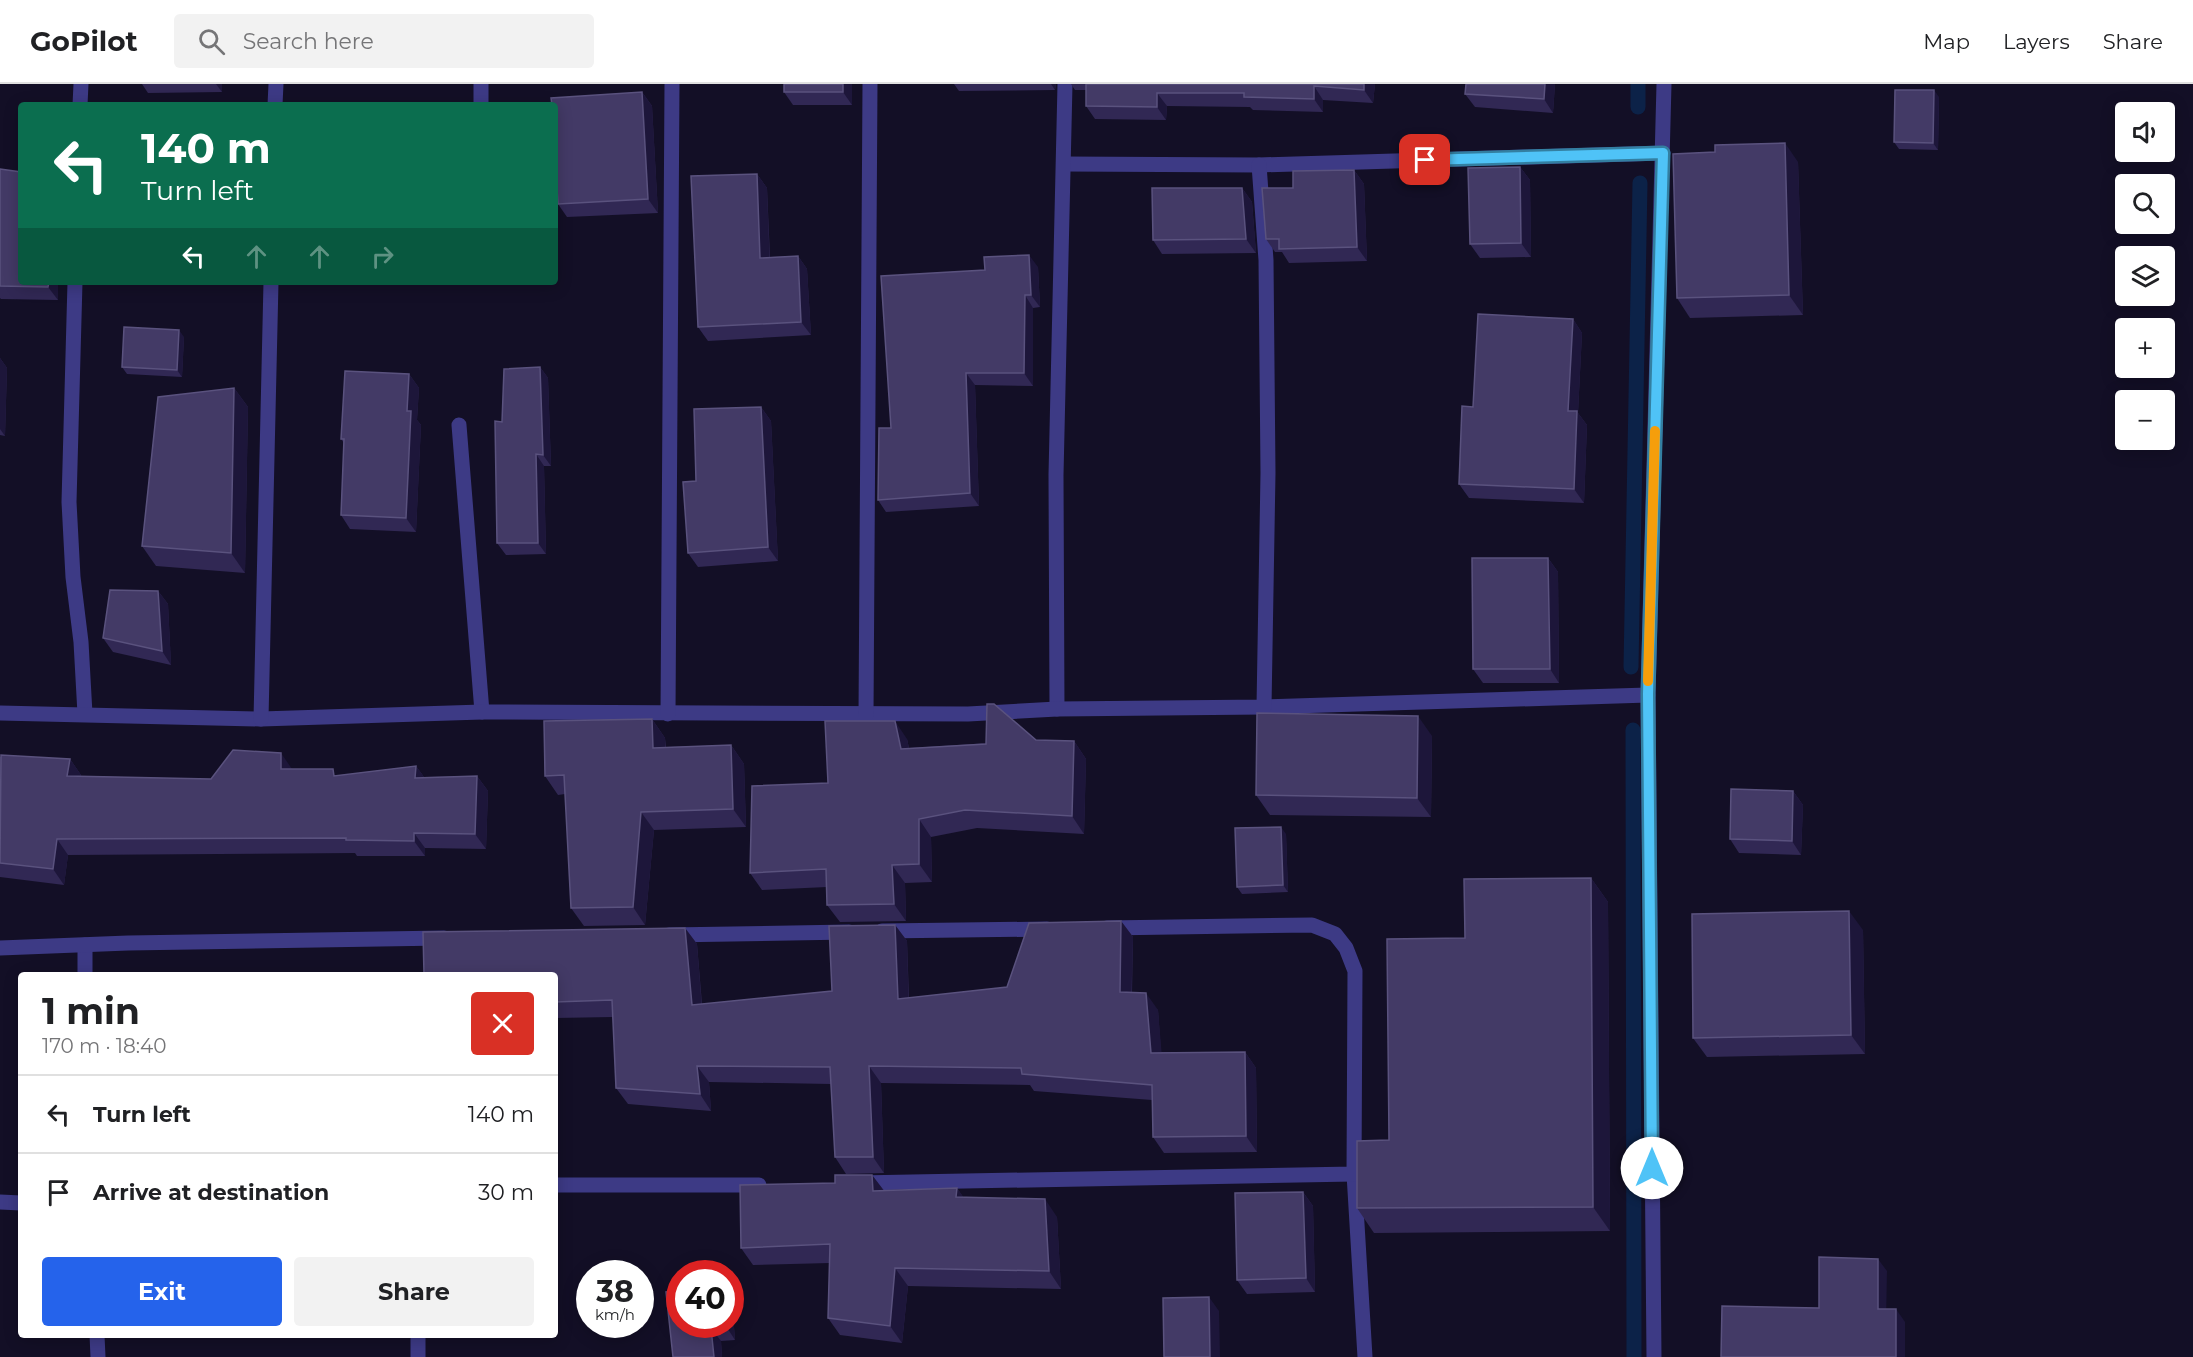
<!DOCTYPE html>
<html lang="en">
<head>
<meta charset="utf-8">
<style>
	body { margin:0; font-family:Montserrat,sans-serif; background:#f2f2f2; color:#202124; height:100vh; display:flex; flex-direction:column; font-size:22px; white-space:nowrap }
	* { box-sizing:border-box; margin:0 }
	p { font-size:20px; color:#757577 }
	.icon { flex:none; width:33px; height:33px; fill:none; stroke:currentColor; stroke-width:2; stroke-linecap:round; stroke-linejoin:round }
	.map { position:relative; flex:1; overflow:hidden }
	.drawer { position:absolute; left:18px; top:888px; width:540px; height:366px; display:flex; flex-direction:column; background:#fff; border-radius:6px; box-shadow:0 3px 15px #0003 }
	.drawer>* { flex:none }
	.guide { position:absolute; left:18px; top:18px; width:540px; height:183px; border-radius:6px; box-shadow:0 3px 15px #0003; background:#0b6e4f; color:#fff; overflow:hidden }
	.controls { position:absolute; left:2115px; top:18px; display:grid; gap:12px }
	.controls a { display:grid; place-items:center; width:60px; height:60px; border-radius:6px; background:#fff; box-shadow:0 3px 15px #0003; font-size:30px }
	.speed { position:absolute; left:576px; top:1176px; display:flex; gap:12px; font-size:30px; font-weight:700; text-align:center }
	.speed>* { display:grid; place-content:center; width:78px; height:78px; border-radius:50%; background:#fff; box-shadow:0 3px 15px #0003; line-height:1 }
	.speed small { font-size:15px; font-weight:400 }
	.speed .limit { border:9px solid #d22; background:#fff; color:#111 }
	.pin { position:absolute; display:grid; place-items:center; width:51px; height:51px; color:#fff; margin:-26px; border-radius:12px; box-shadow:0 3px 9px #0006 }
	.me { position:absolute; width:66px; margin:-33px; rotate:0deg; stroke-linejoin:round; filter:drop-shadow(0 0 4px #0008) }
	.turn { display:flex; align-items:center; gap:21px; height:126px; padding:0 24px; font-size:27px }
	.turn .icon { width:78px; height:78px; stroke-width:2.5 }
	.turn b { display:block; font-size:42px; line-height:51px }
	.lanes { display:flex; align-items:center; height:57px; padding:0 24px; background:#0003; justify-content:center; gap:30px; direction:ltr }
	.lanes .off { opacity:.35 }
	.round { display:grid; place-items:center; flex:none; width:63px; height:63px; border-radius:6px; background:#f2f2f2 }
	.headline { display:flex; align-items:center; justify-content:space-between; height:102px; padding:0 24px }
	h1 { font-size:36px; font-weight:700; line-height:45px }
	.primary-button { display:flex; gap:12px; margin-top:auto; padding:12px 24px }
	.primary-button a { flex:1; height:69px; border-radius:6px; background:#2563eb; color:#fff; font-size:24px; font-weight:700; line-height:69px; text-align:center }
	.primary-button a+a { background:#f2f2f2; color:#202124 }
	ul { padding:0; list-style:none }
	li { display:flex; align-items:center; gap:18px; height:78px; padding:0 24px; border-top:2px solid #e0e0e0 }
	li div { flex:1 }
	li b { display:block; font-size:22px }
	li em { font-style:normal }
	header { display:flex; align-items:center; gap:36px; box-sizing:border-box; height:84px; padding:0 30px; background:#fff; border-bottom:2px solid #e0e0e0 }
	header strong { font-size:28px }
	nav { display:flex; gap:33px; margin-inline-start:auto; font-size:21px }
	.search { width:420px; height:54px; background:#f2f2f2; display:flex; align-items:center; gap:15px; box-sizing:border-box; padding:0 21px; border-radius:6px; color:#757577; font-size:22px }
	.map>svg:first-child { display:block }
</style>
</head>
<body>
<header>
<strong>GoPilot</strong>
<div class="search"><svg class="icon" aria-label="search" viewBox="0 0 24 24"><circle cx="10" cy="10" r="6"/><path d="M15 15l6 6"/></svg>Search here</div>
<nav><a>Map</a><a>Layers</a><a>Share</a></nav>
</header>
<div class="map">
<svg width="2193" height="1273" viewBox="0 0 2193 1273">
	<rect width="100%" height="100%" fill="#130f26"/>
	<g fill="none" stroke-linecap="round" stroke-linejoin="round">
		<!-- stream -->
		<g stroke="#0c2248" stroke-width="15">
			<path d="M1638,23V0"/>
			<path d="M1631,583L1640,99"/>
			<path d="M1633,646L1634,1273"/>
		</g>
		<!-- minor -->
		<g stroke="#3d3a85" stroke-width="15">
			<path d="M481,0V21"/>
			<path d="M80,21L81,0"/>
			<path d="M275,21L276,0"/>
			<path d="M1064,80L1259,81L1663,69"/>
			<path d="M75,198L69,418L73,493L81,558L85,630"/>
			<path d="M459,341L482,628"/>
			<path d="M1264,623L1648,611"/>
			<path d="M1057,625L1056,391L1065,0"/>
			<path d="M0,629L261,635L482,628L968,630L1057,625L1264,623L1268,389L1266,176L1259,81"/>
			<path d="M668,630L672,0"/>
			<path d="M866,631L870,0"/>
			<path d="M261,635L271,198"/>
			<path d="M882,847L1047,845"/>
			<path d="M669,851L849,848"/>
			<path d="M85,861V891"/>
			<path d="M0,864L128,859L444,854"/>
			<path d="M1354,1090L1365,1273"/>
			<path d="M858,1099L1354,1090L1355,887L1346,864L1335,850L1312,841L1107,844"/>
			<path d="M555,1101H759"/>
			<path d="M0,1118L21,1119"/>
			<path d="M97,1251L98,1273"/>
			<path d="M418,1251V1273"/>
		</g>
		<!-- tertiary -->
		<path stroke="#3d3a85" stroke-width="15" d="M1654,1273L1648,611L1664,0"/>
	</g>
	<!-- wall -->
	<g fill="#312854">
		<path d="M142,0H222V8L148,9Z"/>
		<path d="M852,0V21H793L784,8Z"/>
		<path d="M954,0H1056L1055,6L959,7Z"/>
		<path d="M1071,0H1375L1373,19L1323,16V28L1253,26L1250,23L1167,22L1166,36L1095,35L1086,22V6H1075Z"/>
		<path d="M1466,0H1555L1553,29L1475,23L1465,10Z"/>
		<path d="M642,8L652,22L658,129L567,133L558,120Z"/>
		<path d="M1939,13L1938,66L1899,65L1894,58Z"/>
		<path d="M1798,78L1803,231L1690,234L1677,214Z"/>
		<path d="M1520,83L1530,96L1531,173L1480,174L1470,160Z"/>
		<path d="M0,85L58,198V216L1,215L0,214Z"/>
		<path d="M1354,86L1364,100L1367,177L1289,179L1282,168H1275L1266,155L1293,104Z"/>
		<path d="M757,90L767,104L770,173L798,172L807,185L811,251L708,257L698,243Z"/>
		<path d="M1242,104L1252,118L1256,169L1162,170L1153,156Z"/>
		<path d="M1038,183L1040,223L1033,224V302L975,301L979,422L886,428L878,416L891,344Z"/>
		<path d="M1573,235L1582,249L1578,329L1587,341L1584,419L1469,414L1459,400L1473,323Z"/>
		<path d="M184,253L182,293L127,290L122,283Z"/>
		<path d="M0,274L7,284L5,352L0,351Z"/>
		<path d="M540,283L548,294L551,382H544L546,470L506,471L497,459L502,338Z"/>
		<path d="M409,290L419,304L417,336L421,341L416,448L350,445L341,431L344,359L341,355Z"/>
		<path d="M234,304L248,323L245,489L156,482L142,462Z"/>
		<path d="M761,323L771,337L778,477L698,483L688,469L696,397Z"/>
		<path d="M1548,474L1558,488L1559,599H1483L1473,585Z"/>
		<path d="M158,507L168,520L171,581L113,568L103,554Z"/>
		<path d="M652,635L665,654L666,663L731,661L744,680L746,743L654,746L645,841L584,842L571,824L565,710L558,711L545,692Z"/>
		<path d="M1432,652L1431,733L1270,731L1256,711Z"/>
		<path d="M907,655L909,664L1036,656L1074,657L1086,675L1084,750L977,744L931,753L932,798L905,799L906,837L840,838L827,821V803L762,806L750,789L828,699Z"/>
		<path d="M0,673L70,675L81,691V692L211,695L292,685L338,692L416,682L424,693L477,692L488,707L486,765L425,764V772H357L355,769L68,771L64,801L0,793Z"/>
		<path d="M1793,707L1803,721L1801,771L1739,769L1730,755Z"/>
		<path d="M1286,750L1288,808L1242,810L1237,803Z"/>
		<path d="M1591,794L1608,818L1610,1147L1374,1149L1357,1124L1389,1056L1465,854Z"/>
		<path d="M1121,837L1133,853L1132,909L1158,926L1161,968H1245L1256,984L1257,1068L1164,1069L1153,1053L1152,1016L1034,1007L1030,1001L881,999L884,1089L846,1090L835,1073L831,1000L709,998L711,1027L628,1020L616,1004L613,933L555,934V891L685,844L697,860L702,920L832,907L895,841L907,857L909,914L1007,903Z"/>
		<path d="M1863,846L1865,970L1707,973L1693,954Z"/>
		<path d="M872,1091L884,1107L957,1104L963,1113L1057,1133L1061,1205L908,1202L902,1259L840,1251L828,1234L830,1179L753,1181L741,1164L835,1099Z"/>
		<path d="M1303,1108L1313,1122L1315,1208L1247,1210L1237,1196Z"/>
		<path d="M666,1208L730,1240V1215L732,1216L735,1256L721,1257L722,1273H673Z"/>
	</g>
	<!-- shaded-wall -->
	<g fill="#1d163a">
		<path d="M216,0H222V8Z"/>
		<path d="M843,0H852V21L843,8Z"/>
		<path d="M1051,0H1056L1055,6Z"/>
		<path d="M1364,0H1375L1373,19L1364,6Z"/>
		<path d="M1545,0H1555L1553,29L1544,15Z"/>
		<path d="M1314,2L1323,16V28L1314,15Z"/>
		<path d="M1934,6L1939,13L1938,66L1933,59Z"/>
		<path d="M642,8L652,22L658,129L648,115Z"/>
		<path d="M1157,9L1167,22L1166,36L1157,23Z"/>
		<path d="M1785,59L1798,78L1803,231L1789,211Z"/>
		<path d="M1520,83L1530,96L1531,173L1521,159Z"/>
		<path d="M1354,86L1364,100L1367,177L1357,163Z"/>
		<path d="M757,90L767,104L770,187L760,174Z"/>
		<path d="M1242,104L1252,118L1256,169L1246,155Z"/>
		<path d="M1029,171L1038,183L1040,223L1031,211Z"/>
		<path d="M798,172L807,185L811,251L801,238Z"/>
		<path d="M49,198H58V216L48,203Z"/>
		<path d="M1025,211L1033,224V302L1024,289Z"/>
		<path d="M1573,235L1582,249L1578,329L1587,341L1584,419L1574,405L1568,327Z"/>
		<path d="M179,246L184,253L182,293L177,286Z"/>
		<path d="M0,274L7,284L5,352L0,345Z"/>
		<path d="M540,283L548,294L551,382L543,371Z"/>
		<path d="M966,289L975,301L979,422L970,409Z"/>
		<path d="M409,290L419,304L417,336L421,341L416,448L406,434L407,327Z"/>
		<path d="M234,304L248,323L245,489L231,469Z"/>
		<path d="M761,323L771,337L778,477L768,463Z"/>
		<path d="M536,370L544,382L546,470L538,459Z"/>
		<path d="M1548,474L1558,488L1559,599L1550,585Z"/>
		<path d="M158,507L168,520L171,581L162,567Z"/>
		<path d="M1418,632L1432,652L1431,733L1417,714Z"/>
		<path d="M652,635L665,654L666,682L653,664Z"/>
		<path d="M895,637L907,655L913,683L901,665Z"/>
		<path d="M1074,657L1086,675L1084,750L1072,732Z"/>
		<path d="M731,661L744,680L746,743L733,725Z"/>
		<path d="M281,669L292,685H281Z"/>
		<path d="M70,675L81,691L78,708L67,692Z"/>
		<path d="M416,682L427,697L415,694Z"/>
		<path d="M477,692L488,707L486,765L475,750Z"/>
		<path d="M1793,707L1803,721L1801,771L1792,757Z"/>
		<path d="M641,728L654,746L645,841L633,823Z"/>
		<path d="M919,735L931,753L932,798L919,780Z"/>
		<path d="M1281,743L1286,750L1288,808L1283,801Z"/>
		<path d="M414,749L425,764V772L414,757Z"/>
		<path d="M57,755L68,771L64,801L53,785Z"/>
		<path d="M892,781L905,799L906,837L894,820Z"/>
		<path d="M1591,794L1608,818L1610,1147L1593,1123Z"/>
		<path d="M1849,827L1863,846L1865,970L1851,951Z"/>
		<path d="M1121,837L1133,853L1131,925L1120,908Z"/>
		<path d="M895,841L907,857L909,931L898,915Z"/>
		<path d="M685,844L697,860L703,938L692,921Z"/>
		<path d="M1146,909L1158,926L1163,985L1151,969Z"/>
		<path d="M1245,968L1256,984L1257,1068L1246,1052Z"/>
		<path d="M697,982L709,998L711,1027L700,1010Z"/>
		<path d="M869,982L881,999L884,1089L873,1073Z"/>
		<path d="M872,1091L885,1108L873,1107Z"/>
		<path d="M957,1104L969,1121L956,1113Z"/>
		<path d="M1303,1108L1313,1122L1315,1208L1306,1194Z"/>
		<path d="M1045,1115L1057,1133L1061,1205L1049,1187Z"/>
		<path d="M1878,1175L1887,1187L1886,1238L1878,1225Z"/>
		<path d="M895,1184L908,1202L902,1259L890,1242Z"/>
		<path d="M1209,1213L1219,1227L1220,1273H1210Z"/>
		<path d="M730,1215L732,1216L735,1256L726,1242V1240H730Z"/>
		<path d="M1896,1225L1905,1238V1273H1896Z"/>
		<path d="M711,1244L721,1257L722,1273H714Z"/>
	</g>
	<!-- building -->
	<g fill="#433a66" stroke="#5a527e" stroke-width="1.5">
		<rect x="784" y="0" width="59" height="8"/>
		<path d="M1086,0H1364V6L1314,2V15L1244,13V9H1157V23L1086,22Z"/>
		<path d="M1466,0H1545L1544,15L1465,10Z"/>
		<path d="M1895,6H1934L1933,59L1894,58Z"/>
		<path d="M642,8L648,115L558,120L555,75V21H552L551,14Z"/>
		<path d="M1785,59L1789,211L1677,214L1673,70L1715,68V61Z"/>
		<path d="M1520,83L1521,159L1470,160L1468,84Z"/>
		<path d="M0,85L21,88V198H49L48,203L0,202Z"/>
		<path d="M1354,86L1357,163L1279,165V155H1266L1262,104H1293V87Z"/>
		<path d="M757,90L760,174L798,172L801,238L698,243L691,92Z"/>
		<path d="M1152,104H1242L1246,155L1153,156Z"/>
		<path d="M1029,171L1031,211H1025L1024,289H966L970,409L878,416L879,344H891L881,192L985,186L984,173Z"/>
		<path d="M1478,230L1573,235L1568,327H1577L1574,405L1459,400L1462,322L1473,323Z"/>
		<path d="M124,243L179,246L177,286L122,283Z"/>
		<path d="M540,283L543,371L536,370L538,459H497L495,337L502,338L504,285Z"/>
		<path d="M345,287L409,290L407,327H411L406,434L341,431L344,355H341Z"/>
		<path d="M234,304L231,469L142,462L158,313Z"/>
		<path d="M761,323L768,463L688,469L683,398L696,397L694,325Z"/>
		<path d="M1472,474H1548L1550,585H1473Z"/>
		<path d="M110,506L158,507L162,567L103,554Z"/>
		<path d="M987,620H994L1036,656L1074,657L1072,732L965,726L919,735V780L892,781L894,820L827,821L826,785L750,789L752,702L828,699L825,637H895L901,665L986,660Z"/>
		<path d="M1257,629L1418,632L1417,714L1256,711Z"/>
		<path d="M652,635L653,664L731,661L733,725L641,728L633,823L571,824L564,691L545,692L544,637Z"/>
		<path d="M233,666L281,669V685H333L334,692L416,682L415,694L477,692L475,750L414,749V757L346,756V754L57,755L53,785L0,779L1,671L70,675L67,692L211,695Z"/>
		<path d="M1731,705L1793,707L1792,757L1730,755Z"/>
		<path d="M1281,743L1283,801L1237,803L1235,744Z"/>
		<path d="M1591,794L1593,1123L1357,1124V1057L1389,1056L1387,855L1465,854L1464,795Z"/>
		<path d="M1849,827L1851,951L1693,954L1692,830Z"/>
		<path d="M1121,837L1120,908L1146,909L1151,969L1245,968L1246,1052L1153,1053L1152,1001L1022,990L1021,984L869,982L873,1073H835L830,983L697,982L700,1010L616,1004L612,916L555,918V891H424L423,848L685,844L692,921L832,907L829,842L895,841L898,915L1007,903L1029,839Z"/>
		<path d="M835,1091H872L873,1107L957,1104L956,1113L1045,1115L1049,1187L895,1184L890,1242L828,1234L830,1160L741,1164L740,1101L835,1099Z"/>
		<path d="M1303,1108L1306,1194L1237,1196L1235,1109Z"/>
		<path d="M1819,1173L1878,1175V1225H1896V1273H1721L1722,1222L1819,1224Z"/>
		<path d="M680,1206V1240H726V1242L711,1244L714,1273H673L666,1208Z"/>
		<path d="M1209,1213L1210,1273H1164L1163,1214Z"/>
	</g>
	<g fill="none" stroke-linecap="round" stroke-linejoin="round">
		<defs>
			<path id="route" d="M1425,76L1663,69L1648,610L1652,1084"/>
		</defs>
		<!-- route casing -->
		<use href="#route" stroke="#337fa1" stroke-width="15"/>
		<!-- route -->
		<use href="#route" stroke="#4fc3f7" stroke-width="10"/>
		<!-- slow -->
		<path stroke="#f59e0b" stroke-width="10" d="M1648,597L1655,347"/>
	</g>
</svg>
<div class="controls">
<a><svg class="icon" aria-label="sound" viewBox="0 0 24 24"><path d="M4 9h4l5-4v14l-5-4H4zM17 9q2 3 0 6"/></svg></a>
<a><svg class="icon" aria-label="search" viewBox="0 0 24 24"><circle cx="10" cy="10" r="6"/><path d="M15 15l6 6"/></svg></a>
<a><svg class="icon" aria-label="layers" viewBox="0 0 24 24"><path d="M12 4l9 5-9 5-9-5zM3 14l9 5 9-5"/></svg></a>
<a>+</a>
<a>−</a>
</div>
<div class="speed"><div>38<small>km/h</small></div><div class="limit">40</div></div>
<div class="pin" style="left:1425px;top:76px;background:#d93025"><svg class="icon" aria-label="arrive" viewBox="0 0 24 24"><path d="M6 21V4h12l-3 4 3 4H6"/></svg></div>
<svg class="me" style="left:1652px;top:1084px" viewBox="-20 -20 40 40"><circle r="19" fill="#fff"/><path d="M0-13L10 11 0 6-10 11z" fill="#4fc3f7"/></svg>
<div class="guide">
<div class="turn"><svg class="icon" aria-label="left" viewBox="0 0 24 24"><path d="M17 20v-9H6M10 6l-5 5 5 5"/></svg><div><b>140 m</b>Turn left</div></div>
<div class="lanes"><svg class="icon" aria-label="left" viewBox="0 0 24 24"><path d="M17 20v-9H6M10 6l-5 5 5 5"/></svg><svg class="icon off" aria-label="ahead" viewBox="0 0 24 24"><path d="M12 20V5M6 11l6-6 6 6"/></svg><svg class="icon off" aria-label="ahead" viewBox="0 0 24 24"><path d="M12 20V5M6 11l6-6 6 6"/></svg><svg class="icon off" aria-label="right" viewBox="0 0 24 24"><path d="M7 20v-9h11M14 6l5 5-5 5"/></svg></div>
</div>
<section class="drawer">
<div class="headline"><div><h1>1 min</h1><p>170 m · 18:40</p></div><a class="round" style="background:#d93025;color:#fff"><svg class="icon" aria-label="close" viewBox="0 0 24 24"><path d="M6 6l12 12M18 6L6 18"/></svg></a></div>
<ul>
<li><svg class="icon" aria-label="left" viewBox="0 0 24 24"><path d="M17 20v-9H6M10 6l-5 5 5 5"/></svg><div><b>Turn left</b></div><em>140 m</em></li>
<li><svg class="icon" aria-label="arrive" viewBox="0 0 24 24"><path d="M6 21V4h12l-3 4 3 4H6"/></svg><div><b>Arrive at destination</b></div><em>30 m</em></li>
</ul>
<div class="primary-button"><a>Exit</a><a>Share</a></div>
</section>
</div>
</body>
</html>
